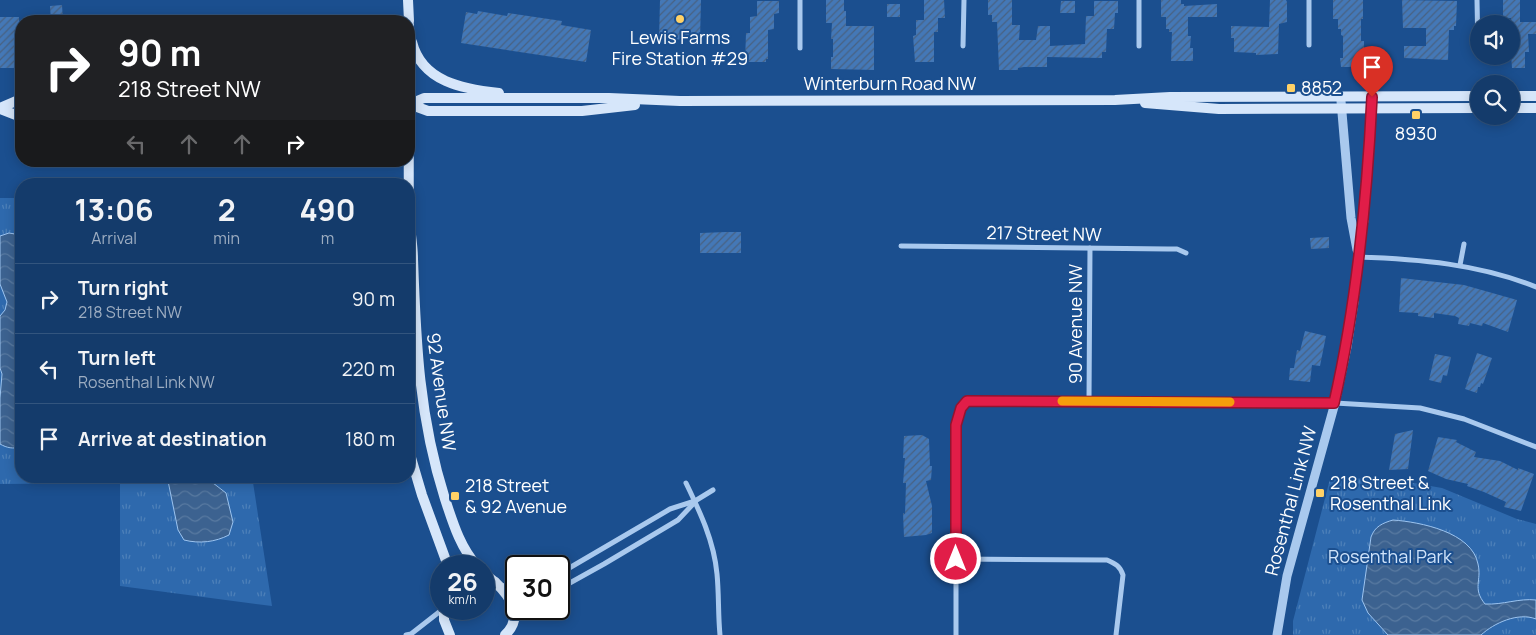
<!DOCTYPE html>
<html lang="en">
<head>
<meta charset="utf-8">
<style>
	body { margin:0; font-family:Manrope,sans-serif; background:#1d4271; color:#f1f3f6; height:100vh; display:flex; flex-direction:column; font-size:19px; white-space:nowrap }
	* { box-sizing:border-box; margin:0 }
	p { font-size:16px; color:#9dadc1 }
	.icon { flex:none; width:28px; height:28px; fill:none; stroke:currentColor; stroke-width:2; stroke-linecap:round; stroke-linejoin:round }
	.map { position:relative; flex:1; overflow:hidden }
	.drawer { position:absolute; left:15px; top:178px; width:400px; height:305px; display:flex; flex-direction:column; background:#143b6b; border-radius:20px; box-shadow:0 2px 12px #0003,0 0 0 1px #33557e }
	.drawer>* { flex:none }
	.guide { position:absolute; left:15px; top:15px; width:400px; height:152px; border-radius:20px; box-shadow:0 2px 12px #0003,0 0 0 1px #33557e; background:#202124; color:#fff; overflow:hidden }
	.controls { position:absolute; left:1470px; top:15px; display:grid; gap:10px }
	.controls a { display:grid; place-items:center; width:50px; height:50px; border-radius:50%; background:#143b6b; box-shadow:0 2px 12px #0003,0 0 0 1px #33557e; font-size:25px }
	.speed { position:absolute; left:430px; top:555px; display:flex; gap:10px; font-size:25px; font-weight:700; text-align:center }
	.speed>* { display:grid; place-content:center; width:65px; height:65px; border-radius:50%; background:#143b6b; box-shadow:0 2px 12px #0003,0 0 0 1px #33557e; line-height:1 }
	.speed small { font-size:12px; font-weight:400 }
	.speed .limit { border:2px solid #111; border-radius:8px; background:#fff; color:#111 }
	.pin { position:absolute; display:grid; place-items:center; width:42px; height:42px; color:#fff; margin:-51px -21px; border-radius:50% 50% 50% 0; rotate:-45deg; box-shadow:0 0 5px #0007 }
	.pin .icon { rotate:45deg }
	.me { position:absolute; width:55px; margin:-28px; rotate:0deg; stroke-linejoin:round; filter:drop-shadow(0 0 4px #0008) }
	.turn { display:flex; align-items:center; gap:18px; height:105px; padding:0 20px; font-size:22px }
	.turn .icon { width:65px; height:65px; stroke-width:2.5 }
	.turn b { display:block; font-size:35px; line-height:42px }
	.lanes { display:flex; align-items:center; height:48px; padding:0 20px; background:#0003; justify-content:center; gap:25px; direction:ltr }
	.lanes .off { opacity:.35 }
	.eta { display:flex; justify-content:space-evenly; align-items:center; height:85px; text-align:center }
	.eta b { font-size:30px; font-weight:700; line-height:35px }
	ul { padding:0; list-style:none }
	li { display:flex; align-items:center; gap:15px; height:70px; padding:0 20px; border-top:1px solid #33557e }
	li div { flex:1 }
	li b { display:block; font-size:19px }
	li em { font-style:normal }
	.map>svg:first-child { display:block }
</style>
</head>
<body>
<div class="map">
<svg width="1536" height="635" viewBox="0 0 1536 635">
	<defs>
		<pattern id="park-tufts" width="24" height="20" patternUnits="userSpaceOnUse" patternTransform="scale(1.25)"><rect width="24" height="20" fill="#2e69ad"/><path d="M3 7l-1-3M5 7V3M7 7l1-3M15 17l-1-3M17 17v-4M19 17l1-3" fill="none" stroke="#4d80b9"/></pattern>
		<pattern id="water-waves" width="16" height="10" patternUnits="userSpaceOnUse" patternTransform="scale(1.25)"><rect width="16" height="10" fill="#3c6290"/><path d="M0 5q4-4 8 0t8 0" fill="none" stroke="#597aa1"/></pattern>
		<pattern id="building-hatch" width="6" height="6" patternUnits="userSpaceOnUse" patternTransform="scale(1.25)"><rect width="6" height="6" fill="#4478b7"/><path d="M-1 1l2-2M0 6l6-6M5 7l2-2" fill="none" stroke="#486282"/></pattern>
	</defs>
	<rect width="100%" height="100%" fill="#1b4f8f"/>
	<!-- park -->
	<g fill="url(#park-tufts)">
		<path d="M0,198H21V476H252L272,606L120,586V483L0,484Z"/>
		<path d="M1384,478L1442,488L1517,519L1536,524V635H1293V621L1330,479Z"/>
	</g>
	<!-- water -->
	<g fill="url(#water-waves)" stroke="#9cc4f0">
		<path d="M9,233L21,235V447C13,449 7,448 0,444V398L2,374L0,368V316L5,310L7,302L0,284V236Z"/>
		<path d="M167,476H204L226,493L233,522L229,535C215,542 200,544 184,540L178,530Z"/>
		<path d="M1393,520C1420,522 1472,532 1478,564C1482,581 1472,588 1485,604C1503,605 1519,598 1536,600V619C1518,612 1494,623 1481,635H1388L1368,613L1362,600L1371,537C1375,526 1383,523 1393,520Z"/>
	</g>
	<!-- building -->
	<g fill="url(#building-hatch)">
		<path d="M660,0H701L700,40L659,39Z"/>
		<path d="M826,0H844V11H846V26H874V70L831,69V57H833V39H831L832,23H826Z"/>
		<path d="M924,0H944L945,18H938V32H934V62H915L913,36L916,35V20H924Z"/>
		<path d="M988,0H1012V25H1020L1019,40H1036L1038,26H1050V46L1085,44L1086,16H1094V1H1118V13H1115L1114,29H1107L1106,52H1102V58L1047,57V67H1024L1018,68V70H999L997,22H992V15H988Z"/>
		<path d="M1161,0H1181V4H1184V6L1217,4V17H1188V36H1191L1190,48H1193V61H1171L1172,32H1169V29H1166V17H1161Z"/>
		<path d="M1270,0H1286L1287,2V22L1279,24L1278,54L1256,55V53L1234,52V38H1231V26L1269,27Z"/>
		<path d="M1333,0H1363V19H1361V41H1364V54H1382V56H1389V69H1375V67H1341L1340,58H1343V36L1341,35V29H1338V19H1333Z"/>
		<path d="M1402,0L1457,1L1456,26H1454V30H1449L1448,60L1404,58V46H1426V28H1403Z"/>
		<path d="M1503,0H1520V22H1536V34H1528L1529,52H1525V68H1512L1511,54H1513L1511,18H1503Z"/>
		<path d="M757,1H779V13L774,14V29L768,30V59H766V62H745L746,33H750V17L757,16Z"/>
		<path d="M1061,1H1075V13H1060Z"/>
		<rect x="887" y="4" width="13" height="13"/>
		<path d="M62,5L63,21H51L50,6Z"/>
		<path d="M478,11L507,16L508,13L562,21L561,25L591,30L586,62L461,43L466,12L477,14Z"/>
		<path d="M0,17H19L20,68H0Z"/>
		<path d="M726,232H741V253H700V233Z"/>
		<path d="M1329,237V248L1311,249L1310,238Z"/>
		<path d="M1401,278L1464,285L1517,300L1508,332L1483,323L1482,326L1470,323L1469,326L1458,324L1459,318L1455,316L1434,313V318L1418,316V313L1399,312Z"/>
		<path d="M1305,331L1326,336L1320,366L1312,365L1310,382L1289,380L1290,368H1294L1297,350L1300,351Z"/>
		<path d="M1477,353L1492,358L1483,384L1481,383L1480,387H1478L1477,393L1465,389Z"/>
		<path d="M1435,354L1451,357L1447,376L1443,375L1441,383L1429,380Z"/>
		<path d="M1413,430L1408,469L1389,470L1395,434Z"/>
		<path d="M922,435L929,439L930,466H932L931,480L926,481L932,506V533L926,535L904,537L903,513L905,514L906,483H903L905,458H903L904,436Z"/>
		<path d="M1438,437L1457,440L1456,442L1476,452L1474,457L1500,461L1518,470V468L1534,474L1521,511L1504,507L1506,502L1484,492L1467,486L1468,484L1446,479L1428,471Z"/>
	</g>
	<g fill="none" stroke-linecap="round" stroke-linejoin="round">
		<!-- minor -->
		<g stroke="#a9c9ee" stroke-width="5">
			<path d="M800,0V48"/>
			<path d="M1477,0L1478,51"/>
			<path d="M1309,45V0"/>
			<path d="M963,46L964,0"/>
			<path d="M1139,46V0"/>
			<path d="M901,246L1168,249H1177L1186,253"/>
			<path d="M1358,257C1419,259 1479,264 1536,287"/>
			<path d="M1460,265L1464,244"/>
			<path d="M1089,401L1090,248"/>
			<path d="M686,483C700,512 714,541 717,574C719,594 718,615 720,635"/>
			<path d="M956,559L1107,560C1116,564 1120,566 1123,575L1116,635"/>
			<path d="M559,574L670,509L695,501L713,490"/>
			<path d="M499,586L516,585"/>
			<path d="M559,589L604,564L678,520L695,502"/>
			<path d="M515,621L528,609"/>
			<path d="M406,635L411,634L443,609"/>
			<path d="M956,635V425L961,408L967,401L1335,403L1420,408L1464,419L1536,447"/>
		</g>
		<!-- tertiary -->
		<g stroke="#a9c9ee" stroke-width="9">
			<path d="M1341,101L1351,218L1357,250"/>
			<path d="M1277,635L1287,576L1335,403L1347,347L1354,302L1358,257L1364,220L1372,97"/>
		</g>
		<!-- secondary -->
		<g stroke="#d6e6fa" stroke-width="10">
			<path d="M408,0L409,21"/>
			<path d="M409,25C410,87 408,149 409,210C409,227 413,243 413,259C416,344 419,417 445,499C453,523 460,547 477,566"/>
			<path d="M412,42C422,82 463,89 499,93"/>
			<path d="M1511,96H1536"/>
			<path d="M1145,103L1219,109L1479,108"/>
			<path d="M409,104L428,111H582L635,105"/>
			<path d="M410,104L424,98H609L680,101L1115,100L1170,97L1479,96"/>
			<path d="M0,108L16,101H21"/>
			<path d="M1511,108H1536"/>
			<path d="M0,109L21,117"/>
			<path d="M409,451L422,495L448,566"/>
			<path d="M484,573L495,582"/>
			<path d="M484,584L495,582C511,597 524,617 505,635"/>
			<path d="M444,609V620L450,635"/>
		</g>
	</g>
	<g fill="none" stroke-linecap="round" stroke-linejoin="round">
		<defs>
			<path id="route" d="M956,559V425L961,408L967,401L1334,403C1357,302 1367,200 1372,97"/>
		</defs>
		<!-- route casing -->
		<use href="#route" stroke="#92132f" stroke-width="12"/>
		<!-- route -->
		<use href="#route" stroke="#e11d48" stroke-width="9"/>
		<!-- slow -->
		<path stroke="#f59e0b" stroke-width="9" d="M1062,401L1230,402"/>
	</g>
	<!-- markers -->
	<g fill="#ffd166" stroke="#1b4f8f" stroke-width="2">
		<circle cx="680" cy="19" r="5"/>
		<rect x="1286" y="83" width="10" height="10" rx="2.5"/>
		<rect x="1411" y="110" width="10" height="10" rx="2.5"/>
		<rect x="1315" y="488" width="10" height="10" rx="2.5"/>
		<rect x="450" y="491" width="10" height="10" rx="2.5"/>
	</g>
	<g text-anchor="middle" stroke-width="4" stroke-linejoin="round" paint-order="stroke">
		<!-- poi labels -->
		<g font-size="18" fill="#fff" stroke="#1b4f8f" text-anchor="start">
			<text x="680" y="44" text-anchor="middle">Lewis Farms<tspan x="680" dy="21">Fire Station #29</tspan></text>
			<text x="1301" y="94">8852</text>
			<text x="1416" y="140" text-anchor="middle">8930</text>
			<text x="1330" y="489">218 Street &amp;<tspan x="1330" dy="21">Rosenthal Link</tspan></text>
			<text x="465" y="492">218 Street<tspan x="465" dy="21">&amp; 92 Avenue</tspan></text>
		</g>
		<!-- street labels -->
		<g font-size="18" fill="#fff" stroke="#1b4f8f">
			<text x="890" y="90">Winterburn Road NW</text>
			<text transform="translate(1044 234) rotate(1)" y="6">217 Street NW</text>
			<text transform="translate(1076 324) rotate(-90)" y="6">90 Avenue NW</text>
			<text transform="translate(441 392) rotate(82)" y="6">92 Avenue NW</text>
			<text transform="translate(1291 501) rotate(-75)" y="6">Rosenthal Link NW</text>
		</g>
		<!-- park labels -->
		<g font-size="18" fill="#cfe3fa" stroke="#1b4f8f">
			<text x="1390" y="563">Rosenthal Park</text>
		</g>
	</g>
</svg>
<div class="controls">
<a><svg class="icon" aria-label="sound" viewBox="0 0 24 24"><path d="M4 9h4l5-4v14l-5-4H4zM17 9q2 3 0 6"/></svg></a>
<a><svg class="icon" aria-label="search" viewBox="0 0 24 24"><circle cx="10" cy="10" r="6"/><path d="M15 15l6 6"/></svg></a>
</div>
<div class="speed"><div>26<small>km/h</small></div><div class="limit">30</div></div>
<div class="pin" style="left:1372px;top:97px;background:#d93025"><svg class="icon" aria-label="arrive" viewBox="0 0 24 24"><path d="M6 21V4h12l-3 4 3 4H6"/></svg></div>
<svg class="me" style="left:956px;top:559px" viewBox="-20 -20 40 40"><circle r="17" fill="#e11d48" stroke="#fff" stroke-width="3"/><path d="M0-11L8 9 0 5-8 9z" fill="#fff"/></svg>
<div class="guide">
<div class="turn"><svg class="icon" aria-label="right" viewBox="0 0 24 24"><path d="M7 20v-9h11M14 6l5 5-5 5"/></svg><div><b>90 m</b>218 Street NW</div></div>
<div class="lanes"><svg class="icon off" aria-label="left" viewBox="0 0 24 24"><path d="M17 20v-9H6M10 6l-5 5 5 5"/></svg><svg class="icon off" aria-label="ahead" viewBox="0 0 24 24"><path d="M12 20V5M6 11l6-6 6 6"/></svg><svg class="icon off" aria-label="ahead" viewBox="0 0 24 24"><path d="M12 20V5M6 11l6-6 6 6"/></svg><svg class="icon" aria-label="right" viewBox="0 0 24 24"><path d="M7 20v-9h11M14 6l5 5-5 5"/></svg></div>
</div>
<section class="drawer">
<div class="eta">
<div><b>13:06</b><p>Arrival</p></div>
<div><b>2</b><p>min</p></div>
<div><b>490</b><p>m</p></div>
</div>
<ul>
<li><svg class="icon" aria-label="right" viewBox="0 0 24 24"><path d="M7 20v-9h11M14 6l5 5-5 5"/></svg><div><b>Turn right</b><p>218 Street NW</p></div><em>90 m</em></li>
<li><svg class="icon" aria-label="left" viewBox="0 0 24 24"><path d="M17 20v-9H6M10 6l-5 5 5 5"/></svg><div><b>Turn left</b><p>Rosenthal Link NW</p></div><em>220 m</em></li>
<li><svg class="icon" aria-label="arrive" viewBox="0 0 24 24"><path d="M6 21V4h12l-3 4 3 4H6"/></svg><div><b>Arrive at destination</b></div><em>180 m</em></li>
</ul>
</section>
</div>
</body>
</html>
